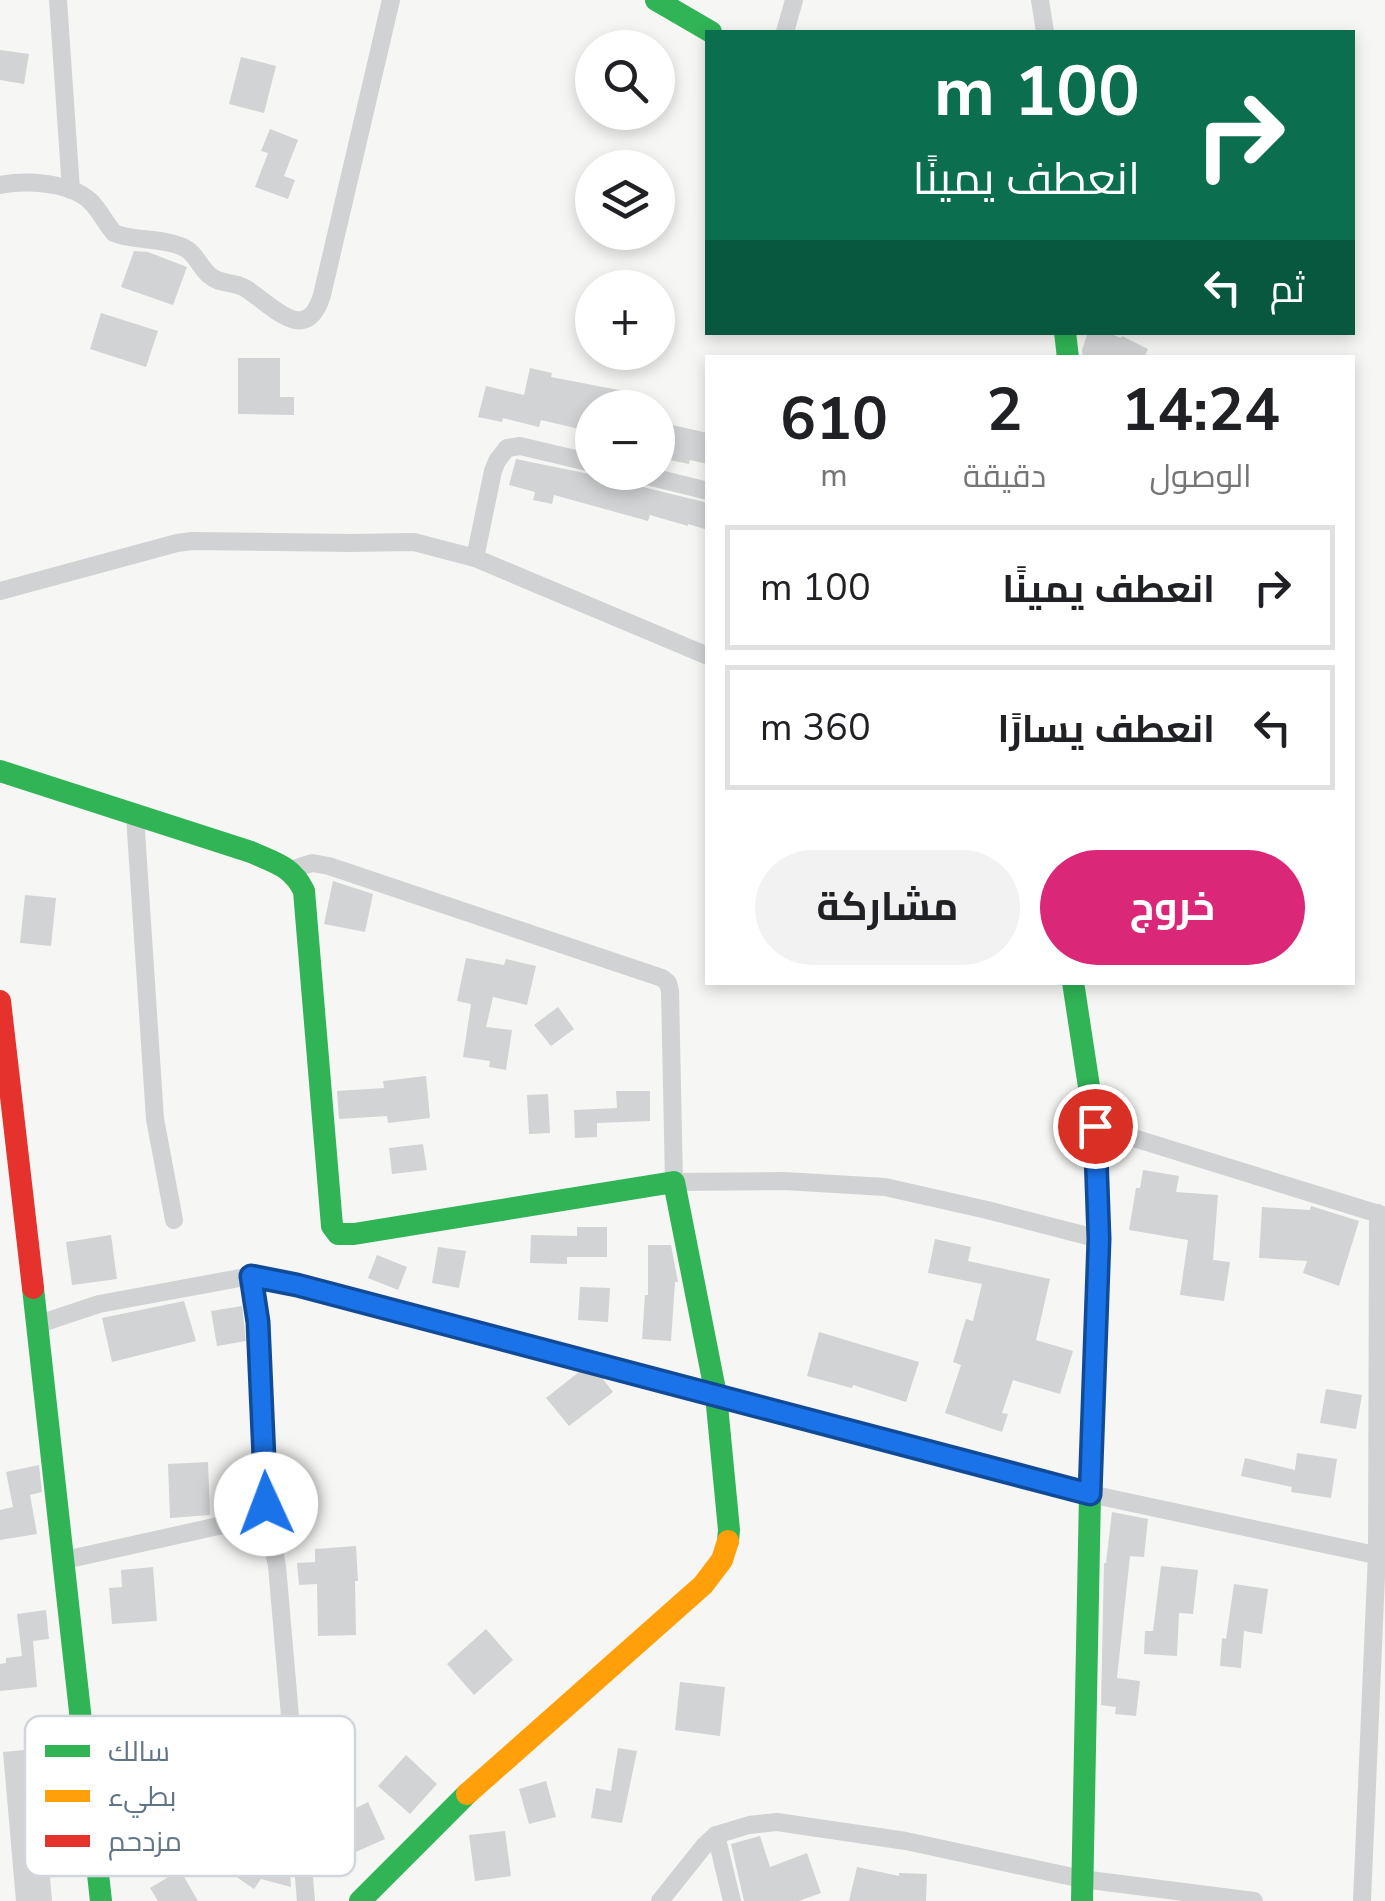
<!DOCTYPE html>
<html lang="ar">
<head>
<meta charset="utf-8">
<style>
	body { margin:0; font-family:"Nunito Sans",Cairo,sans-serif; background:#f2f2f2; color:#202124; direction:rtl; height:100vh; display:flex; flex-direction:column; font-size:38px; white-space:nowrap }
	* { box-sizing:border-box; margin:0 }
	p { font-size:32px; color:#757577 }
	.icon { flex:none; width:55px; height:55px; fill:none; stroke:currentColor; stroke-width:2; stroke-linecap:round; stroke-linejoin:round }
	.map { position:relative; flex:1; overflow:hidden; direction:ltr }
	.drawer { position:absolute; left:705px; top:355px; width:650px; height:630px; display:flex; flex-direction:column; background:#fff; border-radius:0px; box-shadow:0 5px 15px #0003; direction:rtl }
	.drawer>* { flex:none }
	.hud { position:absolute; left:705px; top:30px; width:650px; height:305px; border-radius:0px; box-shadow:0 5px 15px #0003; direction:rtl; background:#0b6e4f; color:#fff; overflow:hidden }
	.fabs { position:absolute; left:575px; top:30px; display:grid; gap:20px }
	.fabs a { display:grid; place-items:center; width:100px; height:100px; border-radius:50%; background:#fff; box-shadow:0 5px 15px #0003; font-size:50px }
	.pin { position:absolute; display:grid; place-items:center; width:85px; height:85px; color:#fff; margin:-42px; border:5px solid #fff; border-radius:50%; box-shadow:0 2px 10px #0007 }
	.me { position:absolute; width:110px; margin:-55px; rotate:358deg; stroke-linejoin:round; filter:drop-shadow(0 0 8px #0008) }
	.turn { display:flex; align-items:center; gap:35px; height:210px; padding:0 50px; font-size:45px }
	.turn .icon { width:130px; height:130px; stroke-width:2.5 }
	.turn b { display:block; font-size:70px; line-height:85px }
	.then { display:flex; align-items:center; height:95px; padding:0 50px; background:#0003; gap:20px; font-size:38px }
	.eta { display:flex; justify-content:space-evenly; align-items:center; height:170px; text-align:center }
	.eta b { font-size:60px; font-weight:700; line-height:70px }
	.action { display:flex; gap:20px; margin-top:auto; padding:20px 50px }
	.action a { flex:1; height:115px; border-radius:60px; background:#db2777; color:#fff; font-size:40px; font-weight:700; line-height:115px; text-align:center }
	.action a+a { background:#f2f2f2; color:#202124 }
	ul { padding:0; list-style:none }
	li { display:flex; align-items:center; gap:30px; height:125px; margin:0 20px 15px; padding:0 30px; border:5px solid #e0e0e0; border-radius:0px }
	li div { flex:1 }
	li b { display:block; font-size:38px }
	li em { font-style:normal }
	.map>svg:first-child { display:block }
</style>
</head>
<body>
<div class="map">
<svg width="1385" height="1901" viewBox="0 0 1385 1901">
	<rect width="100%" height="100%" fill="#f6f6f4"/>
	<!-- building -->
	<g fill="#d2d3d4">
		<path d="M0,50L29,54L24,84L0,80Z"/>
		<path d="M241,57L276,66L264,113L229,104Z"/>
		<path d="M270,129L298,140L284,176L295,180L288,199L255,187L268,153L261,151Z"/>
		<path d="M134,251L148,252L187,267L173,305L121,287Z"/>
		<path d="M101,313L158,331L146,367L90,349Z"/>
		<path d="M1088,332H1106L1121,338L1122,336L1148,349L1144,358H1083L1082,350Z"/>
		<path d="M238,358H280V397H294V415L238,414Z"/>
		<path d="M530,368L552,373L551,377L634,393L630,408H592V432L541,420L539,427L503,418L502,422L478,417L486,386L524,395Z"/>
		<path d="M672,425L708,433V464L690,460L689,464L665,459L666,452L658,450V426L671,429Z"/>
		<path d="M516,459L594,475L708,503V530L688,524V526L650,515L648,521L554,495L552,504L533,500L535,492L509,485Z"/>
		<path d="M333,881L373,894L365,932L324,924Z"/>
		<path d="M25,895L56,898L51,946L20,943Z"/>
		<path d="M466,958L504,965L506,959L536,966L527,1005L493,997L486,1027L512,1030L506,1070L489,1067L490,1061L463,1057L471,1004L457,1001Z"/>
		<path d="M558,1007L574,1029L551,1046L534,1025Z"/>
		<path d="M426,1076L430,1118L388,1123L387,1116L339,1119L337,1091L384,1088L383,1081Z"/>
		<path d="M616,1091H650V1121L597,1123V1137L575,1138L574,1110L617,1108Z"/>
		<path d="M548,1094L550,1133L529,1134L527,1095Z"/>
		<path d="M423,1144L427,1170L392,1174L389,1148Z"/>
		<path d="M1143,1170L1179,1176L1176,1192L1218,1195L1213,1260L1230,1262L1224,1301L1180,1295L1188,1240L1129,1230L1136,1188H1140Z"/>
		<path d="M1311,1206L1359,1221L1339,1286L1303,1273L1307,1261L1259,1258L1262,1207L1310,1210Z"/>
		<path d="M577,1227H607V1257H567V1264L530,1263L531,1235L577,1236Z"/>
		<path d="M111,1235L117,1279L72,1285L66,1242Z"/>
		<path d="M935,1239L971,1247L968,1261L1050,1279L1036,1340L1073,1351L1060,1394L1013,1380L1002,1413L1008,1414L1002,1432L945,1413L961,1365L953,1362L966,1319L973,1321L982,1284L928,1273Z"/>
		<path d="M648,1245H671L678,1282H675L671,1341L642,1339L645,1295H648Z"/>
		<path d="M438,1247L466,1251L459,1288L432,1283Z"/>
		<path d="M377,1255L407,1267L398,1290L368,1278Z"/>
		<path d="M580,1287L610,1288L608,1322L578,1320Z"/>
		<path d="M184,1301L196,1341L112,1362L102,1318Z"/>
		<path d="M242,1306L246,1341L217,1346L211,1311Z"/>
		<path d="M819,1332L919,1362L906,1402L853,1385L852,1388L807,1376Z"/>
		<path d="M579,1372L602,1378L613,1392L569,1426L546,1398Z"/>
		<path d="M1326,1389L1362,1395L1356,1429L1320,1423Z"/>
		<path d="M1297,1453L1337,1459L1331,1498L1291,1492L1292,1487L1241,1476L1245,1458L1295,1470Z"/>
		<path d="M208,1462L210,1515L170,1518L168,1464Z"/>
		<path d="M39,1465L42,1492L30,1495L37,1534L0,1540V1510L13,1507L6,1472Z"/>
		<path d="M1112,1512L1148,1519L1144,1557L1130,1556L1117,1678L1140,1681L1136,1716L1115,1714L1116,1707L1101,1705L1104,1563H1106Z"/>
		<path d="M356,1546L358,1581H355L356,1635L318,1636L317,1584L299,1585L297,1563L315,1562V1549Z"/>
		<path d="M1161,1566L1198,1570L1193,1614L1179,1613L1177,1656L1144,1654L1145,1631H1153Z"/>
		<path d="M153,1567L157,1621L112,1624L109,1588L122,1587L121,1570Z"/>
		<path d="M1234,1584L1268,1589L1262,1634L1244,1631L1241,1668L1220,1666L1222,1638L1226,1639Z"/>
		<path d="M46,1610L49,1639L33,1641L37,1687L0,1691V1664L6,1663V1658L22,1656L17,1614Z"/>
		<path d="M486,1629L513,1660L474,1695L447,1664Z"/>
		<path d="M680,1682L725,1687L720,1736L675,1730Z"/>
		<path d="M618,1748L637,1751L622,1823L591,1818L596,1788L611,1791Z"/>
		<path d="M35,1749L41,1816L54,1814L57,1853H48L52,1901H16L3,1752Z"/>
		<path d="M406,1755L437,1784L410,1814L378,1786Z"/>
		<path d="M546,1781L556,1817L529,1824L519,1789Z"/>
		<path d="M368,1802L385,1839L356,1852L339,1816Z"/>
		<path d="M267,1815L288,1840L291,1887L261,1879L254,1889L228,1871Z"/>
		<path d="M505,1831L511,1876L475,1881L469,1835Z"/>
		<path d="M760,1836L770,1867L807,1853L821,1893L799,1901H744L731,1844Z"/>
		<path d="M857,1867L899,1876V1873L927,1874L926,1901H849Z"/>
		<path d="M180,1870L198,1901H158L150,1888Z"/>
	</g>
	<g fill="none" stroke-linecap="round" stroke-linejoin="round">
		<!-- street -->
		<g stroke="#d1d2d3" stroke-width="18">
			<path d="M58,0L71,190"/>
			<path d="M1040,0L1045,32"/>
			<path d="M785,32L794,0"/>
			<path d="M0,185C26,180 68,182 89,200C100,210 105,223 114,233C136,242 161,237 183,247C196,253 199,266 209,275C220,285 233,281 245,288C271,304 306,348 322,295L391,0"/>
			<path d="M631,472L708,491"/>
			<path d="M475,558L493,471L497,461L507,448L520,446L592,463"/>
			<path d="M0,591L177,543L192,541L351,543L414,542L475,558L708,656"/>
			<path d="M135,816L155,1119L174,1220"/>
			<path d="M290,870L312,863L329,866L662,978L668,983L670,991L674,1182L784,1181L885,1187L987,1210L1099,1239"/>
			<path d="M1095,1126L1385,1216"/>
			<path d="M251,1276L258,1322L265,1504L261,1520"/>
			<path d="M36,1325L99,1304L251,1276L297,1285L1090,1494L1385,1557"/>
			<path d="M65,1560L250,1519L261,1520L269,1526L277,1566L306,1901"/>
			<path d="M716,1835L732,1901"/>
			<path d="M660,1901L704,1846L716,1835L749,1825L777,1822L906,1841L1082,1879L1254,1901"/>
			<path d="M1362,1901L1377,1554L1378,1213"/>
		</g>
		<!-- fast -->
		<g stroke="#30b455" stroke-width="22">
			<path d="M656,0L711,32"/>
			<path d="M1065,332L1068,358"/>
			<path d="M0,771L251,852C275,863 292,866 304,891L332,1226L338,1234H354L674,1182L716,1395L729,1530L728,1541"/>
			<path d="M1073,982L1095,1126L1099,1239L1090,1494L1082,1901"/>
			<path d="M33,1288L101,1901"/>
			<path d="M360,1901L467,1794"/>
		</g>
		<!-- slow -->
		<path stroke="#ff9f0a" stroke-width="22" d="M467,1794L703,1585L722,1560L728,1541"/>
		<!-- jam -->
		<path stroke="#e5322d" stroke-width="22" d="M0,1001L33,1288"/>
	</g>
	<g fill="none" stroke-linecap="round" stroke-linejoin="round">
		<defs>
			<path id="route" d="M266,1504L258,1322L251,1276L297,1285L1090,1494L1099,1239L1095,1126"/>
		</defs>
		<!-- route casing -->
		<use href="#route" stroke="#114b97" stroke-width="25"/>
		<!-- route -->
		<use href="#route" stroke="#1a73e8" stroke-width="18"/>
	</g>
	<!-- legend -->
	<rect x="25" y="1716" width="330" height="160" rx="15" fill="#fff" stroke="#d0d6db" stroke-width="2.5"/>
	<rect x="45" y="1745" width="45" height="12" fill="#30b455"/>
	<rect x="45" y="1790" width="45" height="12" fill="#ff9f0a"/>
	<rect x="45" y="1835" width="45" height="12" fill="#e5322d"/>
	<g font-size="28" fill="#627587">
		<text x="108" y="1761">سالك</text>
		<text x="108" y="1806">بطيء</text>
		<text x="108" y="1851">مزدحم</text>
	</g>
</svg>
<div class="fabs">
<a><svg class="icon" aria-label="search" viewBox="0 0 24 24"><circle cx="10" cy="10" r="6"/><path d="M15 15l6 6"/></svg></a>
<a><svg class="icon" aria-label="layers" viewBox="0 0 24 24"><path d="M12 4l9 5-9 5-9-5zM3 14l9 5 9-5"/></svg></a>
<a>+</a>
<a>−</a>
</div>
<div class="pin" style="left:1095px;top:1126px;background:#d93025"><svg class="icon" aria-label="arrive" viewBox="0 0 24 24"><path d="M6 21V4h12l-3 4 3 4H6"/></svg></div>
<svg class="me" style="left:266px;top:1504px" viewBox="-20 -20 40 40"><circle r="19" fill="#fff"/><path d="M0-13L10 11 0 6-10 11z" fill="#1a73e8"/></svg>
<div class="hud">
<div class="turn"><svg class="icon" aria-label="right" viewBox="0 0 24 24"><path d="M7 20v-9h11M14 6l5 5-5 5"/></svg><div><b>100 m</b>انعطف يمينًا</div></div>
<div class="then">ثم<svg class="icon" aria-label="left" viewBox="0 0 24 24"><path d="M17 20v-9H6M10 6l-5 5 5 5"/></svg></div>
</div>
<section class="drawer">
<div class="eta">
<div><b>14:24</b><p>الوصول</p></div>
<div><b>2</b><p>دقيقة</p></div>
<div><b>610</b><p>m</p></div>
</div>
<ul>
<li><svg class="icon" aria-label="right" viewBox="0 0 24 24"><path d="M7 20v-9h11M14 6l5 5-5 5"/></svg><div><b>انعطف يمينًا</b></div><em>100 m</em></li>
<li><svg class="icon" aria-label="left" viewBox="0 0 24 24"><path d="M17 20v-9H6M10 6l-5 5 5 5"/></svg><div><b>انعطف يسارًا</b></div><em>360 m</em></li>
</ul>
<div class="action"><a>خروج</a><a>مشاركة</a></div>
</section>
</div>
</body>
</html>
